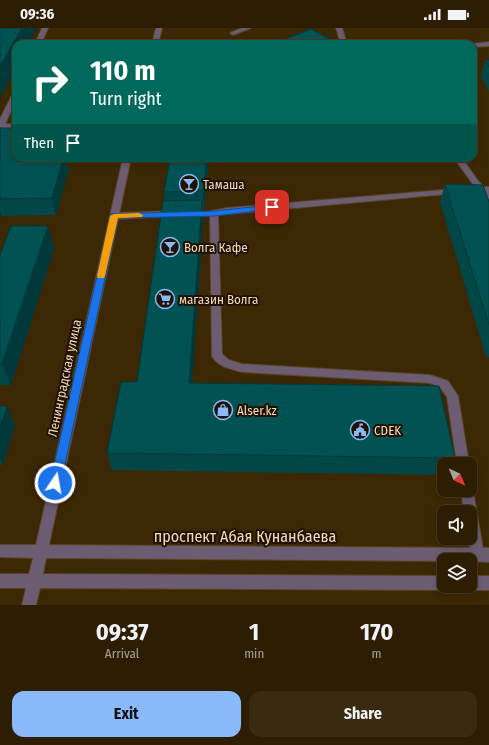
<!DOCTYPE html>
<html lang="en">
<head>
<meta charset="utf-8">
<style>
	body { margin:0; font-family:"Fira Sans Condensed",sans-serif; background:#392b12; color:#f1f3f6; height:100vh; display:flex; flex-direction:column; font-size:15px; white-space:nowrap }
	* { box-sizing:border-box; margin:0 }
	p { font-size:13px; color:#a7a29a }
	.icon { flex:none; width:22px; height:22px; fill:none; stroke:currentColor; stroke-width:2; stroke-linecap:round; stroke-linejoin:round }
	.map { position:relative; height:577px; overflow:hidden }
	.details { display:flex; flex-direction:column; background:#2d1e03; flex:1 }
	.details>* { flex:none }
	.top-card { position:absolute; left:12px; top:12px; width:465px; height:122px; border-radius:12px; box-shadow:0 2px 6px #0003,0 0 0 1px #483c25; background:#00695c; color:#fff; overflow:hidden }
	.needle { width:26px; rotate:136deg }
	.tools { position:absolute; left:437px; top:429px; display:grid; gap:8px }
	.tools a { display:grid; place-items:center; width:40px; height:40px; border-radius:8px; background:#2d1e03; box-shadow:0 2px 6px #0003,0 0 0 1px #483c25; font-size:20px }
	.pin { position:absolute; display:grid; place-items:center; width:34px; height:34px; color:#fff; margin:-17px; border-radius:8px; box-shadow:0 2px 6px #0006 }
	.me { position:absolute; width:44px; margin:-22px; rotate:12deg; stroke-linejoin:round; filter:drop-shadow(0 0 3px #0008) }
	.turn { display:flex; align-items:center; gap:14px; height:84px; padding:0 12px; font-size:18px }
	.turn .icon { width:52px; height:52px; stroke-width:2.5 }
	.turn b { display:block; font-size:28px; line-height:34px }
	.then { display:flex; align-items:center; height:38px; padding:0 12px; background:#0003; gap:8px; font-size:15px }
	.eta { display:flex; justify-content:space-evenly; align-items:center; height:68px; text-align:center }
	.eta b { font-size:24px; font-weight:700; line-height:28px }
	.action { display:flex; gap:8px; margin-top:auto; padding:8px 12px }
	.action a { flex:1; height:46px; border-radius:12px; background:#8abafc; color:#111; font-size:16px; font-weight:700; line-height:46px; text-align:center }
	.action a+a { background:#392b12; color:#f1f3f6 }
	.status { display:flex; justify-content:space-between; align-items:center; height:28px; padding:0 20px; background:#2d1e03; direction:ltr }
	.status svg { height:11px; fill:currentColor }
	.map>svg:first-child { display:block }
</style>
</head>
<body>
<div class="status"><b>09:36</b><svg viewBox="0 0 49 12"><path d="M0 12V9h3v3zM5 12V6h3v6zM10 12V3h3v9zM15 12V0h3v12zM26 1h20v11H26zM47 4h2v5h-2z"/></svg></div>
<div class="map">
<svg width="489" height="577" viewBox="0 0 489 577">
	<rect width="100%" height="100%" fill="#3c2804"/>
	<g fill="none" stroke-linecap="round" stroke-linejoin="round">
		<defs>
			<g id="lane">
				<path d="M42,0H48L41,16H35Z"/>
				<path d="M242,0H251L233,7L230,5Z"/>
				<path d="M336,0H342L347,16H341Z"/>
				<path d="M16,63V72L5,96H16V100L0,101V91L13,65Z"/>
				<path d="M454,130H462L478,153L484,159H489V171L480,164H468L467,162L468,160L475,159Z"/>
				<path d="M455,161L459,163L458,165L218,187L222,326L229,332L242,336L430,347L448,353L458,368L469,436H457L447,369L440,359L430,355L242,344C231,341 218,339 212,328L210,185L211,183L227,180Z"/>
				<path d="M174,183L178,186L177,188L114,191L110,188L114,185Z"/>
				<path d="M470,457L473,462L484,527L482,532L477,534L472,532L468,510H470V484H464L461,462H470Z"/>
			</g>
			<g id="street">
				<path d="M156,0H162L158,16H152Z"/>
				<path d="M489,14V18L473,19V16H471Z"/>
				<path d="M123,130H131L49,517L489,520V534L470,533V532L444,533L46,530L43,546L444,548V558H450L444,562L40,560L36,577H22L26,560H0V546H29L33,530L0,529V517H36Z"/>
				<path d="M470,548H489V562H470L465,560L464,558H470Z"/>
			</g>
		</defs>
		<!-- lane casing -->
		<use href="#lane" stroke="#594522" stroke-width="2"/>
		<!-- street casing -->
		<use href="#street" stroke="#594522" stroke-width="2"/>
		<!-- lane -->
		<use href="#lane" fill="#6b5c71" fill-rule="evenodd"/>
		<!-- street -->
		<use href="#street" fill="#6b5c71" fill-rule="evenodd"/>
	</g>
	<!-- wall -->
	<g fill="#024747">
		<path d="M485,32H489V64L481,48Z"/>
		<path d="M0,100L16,130L69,141L56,187L2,188L0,191Z"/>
		<path d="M170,130H209L204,181H203V190L192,355L455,430L453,436H444V447L112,442L107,425L137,354L165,173L164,164Z"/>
		<path d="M445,156L489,174V329H486L440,174Z"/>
		<path d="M48,198L54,221L11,357H0V227Z"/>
		<path d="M0,378L15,397L3,437H0Z"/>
	</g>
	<!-- shaded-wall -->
	<g fill="#01393a">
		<path d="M22,0H37L28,16H16V40L0,70V38Z"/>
		<path d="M332,12V16H323Z"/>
		<path d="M63,130H66L69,141L56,187L52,170Z"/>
		<path d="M207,130H209L204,181L203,163Z"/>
		<path d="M202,172L203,190L191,372L189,355Z"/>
		<path d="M0,183L2,188L0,191Z"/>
		<path d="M48,198L54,221L11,357L2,335Z"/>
		<path d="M7,378L15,397L3,437L0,431V399Z"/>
	</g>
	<!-- building -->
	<g fill="#025253" stroke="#01393a">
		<path d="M0,0H22L0,38Z"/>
		<path d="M311,1L332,12L323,16H271Z"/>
		<path d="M485,32H489V39Z"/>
		<path d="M0,100H16V130H63L52,170L0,171Z"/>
		<path d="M170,130H207L203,163L164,164Z"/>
		<path d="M445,156L483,157L489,174V297Z"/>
		<path d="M202,172L189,355L439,358L455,430L107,425L121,354H137L163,173Z"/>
		<path d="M11,198H48L2,335H0V227Z"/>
		<path d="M0,378H7L0,399Z"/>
	</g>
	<!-- route -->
	<path fill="#1a73e8" stroke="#114b97" d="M272,177L276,179L275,181L214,188L118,190L61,455L59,459L55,460L51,459L50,455L111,186L214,183Z"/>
	<!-- slow -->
	<path fill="#f59e0b" d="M139,185L143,187L142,189L118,190L105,248L104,250H98L97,248L110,188L114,186Z"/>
	<!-- icons -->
	<defs>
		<symbol id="bar-ring" viewBox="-11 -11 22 22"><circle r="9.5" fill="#201100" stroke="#8abafc" stroke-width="1.5"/><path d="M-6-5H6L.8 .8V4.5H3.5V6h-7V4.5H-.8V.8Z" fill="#8abafc"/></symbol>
		<symbol id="supermarket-ring" viewBox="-11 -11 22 22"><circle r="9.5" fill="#201100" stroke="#8abafc" stroke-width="1.5"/><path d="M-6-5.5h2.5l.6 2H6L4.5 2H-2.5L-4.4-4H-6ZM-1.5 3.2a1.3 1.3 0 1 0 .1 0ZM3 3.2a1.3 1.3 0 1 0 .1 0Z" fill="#8abafc"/></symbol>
		<symbol id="shop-ring" viewBox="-11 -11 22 22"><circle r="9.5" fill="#201100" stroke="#8abafc" stroke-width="1.5"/><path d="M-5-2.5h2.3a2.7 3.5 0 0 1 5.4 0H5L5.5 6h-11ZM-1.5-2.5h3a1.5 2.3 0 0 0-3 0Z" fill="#8abafc"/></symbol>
		<symbol id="civic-ring" viewBox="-11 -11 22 22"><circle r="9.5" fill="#201100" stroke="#8abafc" stroke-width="1.5"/><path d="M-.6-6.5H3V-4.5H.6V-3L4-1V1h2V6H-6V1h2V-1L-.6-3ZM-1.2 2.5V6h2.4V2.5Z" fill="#8abafc"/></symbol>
	</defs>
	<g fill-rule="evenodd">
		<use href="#bar-ring" x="178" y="145" width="22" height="22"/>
		<use href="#bar-ring" x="159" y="208" width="22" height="22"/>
		<use href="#supermarket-ring" x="154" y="260" width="22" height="22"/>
		<use href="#shop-ring" x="212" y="371" width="22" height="22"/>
		<use href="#civic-ring" x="349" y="391" width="22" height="22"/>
	</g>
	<g text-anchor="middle" stroke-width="4" stroke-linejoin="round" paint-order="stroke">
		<!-- poi labels -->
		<g font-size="13" fill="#f3ddbe" stroke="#201100" text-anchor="start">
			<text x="203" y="161">Тамаша</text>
			<text x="184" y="224">Волга Кафе</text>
			<text x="179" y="276">магазин Волга</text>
			<text x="237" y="387">Alser.kz</text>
			<text x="374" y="407">CDEK</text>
		</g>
		<!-- street labels -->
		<g font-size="13" fill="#f3ddbe" stroke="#201100">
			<text transform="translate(64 350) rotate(-78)" y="5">Ленинградская улица</text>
		</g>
		<!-- near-street labels -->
		<g font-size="16" fill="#f3ddbe" stroke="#201100">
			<text x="245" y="514">проспект Абая Кунанбаева</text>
		</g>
	</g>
</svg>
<div class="tools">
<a><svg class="needle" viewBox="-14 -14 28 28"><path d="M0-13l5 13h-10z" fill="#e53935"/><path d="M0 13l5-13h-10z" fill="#a7a29a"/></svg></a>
<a><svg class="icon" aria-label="sound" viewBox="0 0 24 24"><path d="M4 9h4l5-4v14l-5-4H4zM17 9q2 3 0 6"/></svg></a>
<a><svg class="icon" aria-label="layers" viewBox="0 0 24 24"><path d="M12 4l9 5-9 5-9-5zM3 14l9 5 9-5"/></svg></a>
</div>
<div class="pin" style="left:272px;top:179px;background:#d93025"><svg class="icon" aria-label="arrive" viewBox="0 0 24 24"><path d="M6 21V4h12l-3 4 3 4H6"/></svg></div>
<svg class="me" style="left:55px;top:455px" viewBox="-20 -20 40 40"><circle r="17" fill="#1a73e8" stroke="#fff" stroke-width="3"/><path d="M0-11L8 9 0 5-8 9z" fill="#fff"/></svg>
<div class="top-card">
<div class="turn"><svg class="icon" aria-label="right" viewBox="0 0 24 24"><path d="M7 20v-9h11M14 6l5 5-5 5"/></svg><div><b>110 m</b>Turn right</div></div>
<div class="then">Then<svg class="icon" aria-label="arrive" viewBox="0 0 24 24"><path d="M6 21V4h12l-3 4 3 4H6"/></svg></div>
</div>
</div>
<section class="details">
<div class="eta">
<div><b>09:37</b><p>Arrival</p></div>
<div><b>1</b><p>min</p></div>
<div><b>170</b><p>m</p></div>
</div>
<div class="action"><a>Exit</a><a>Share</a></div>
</section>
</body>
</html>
